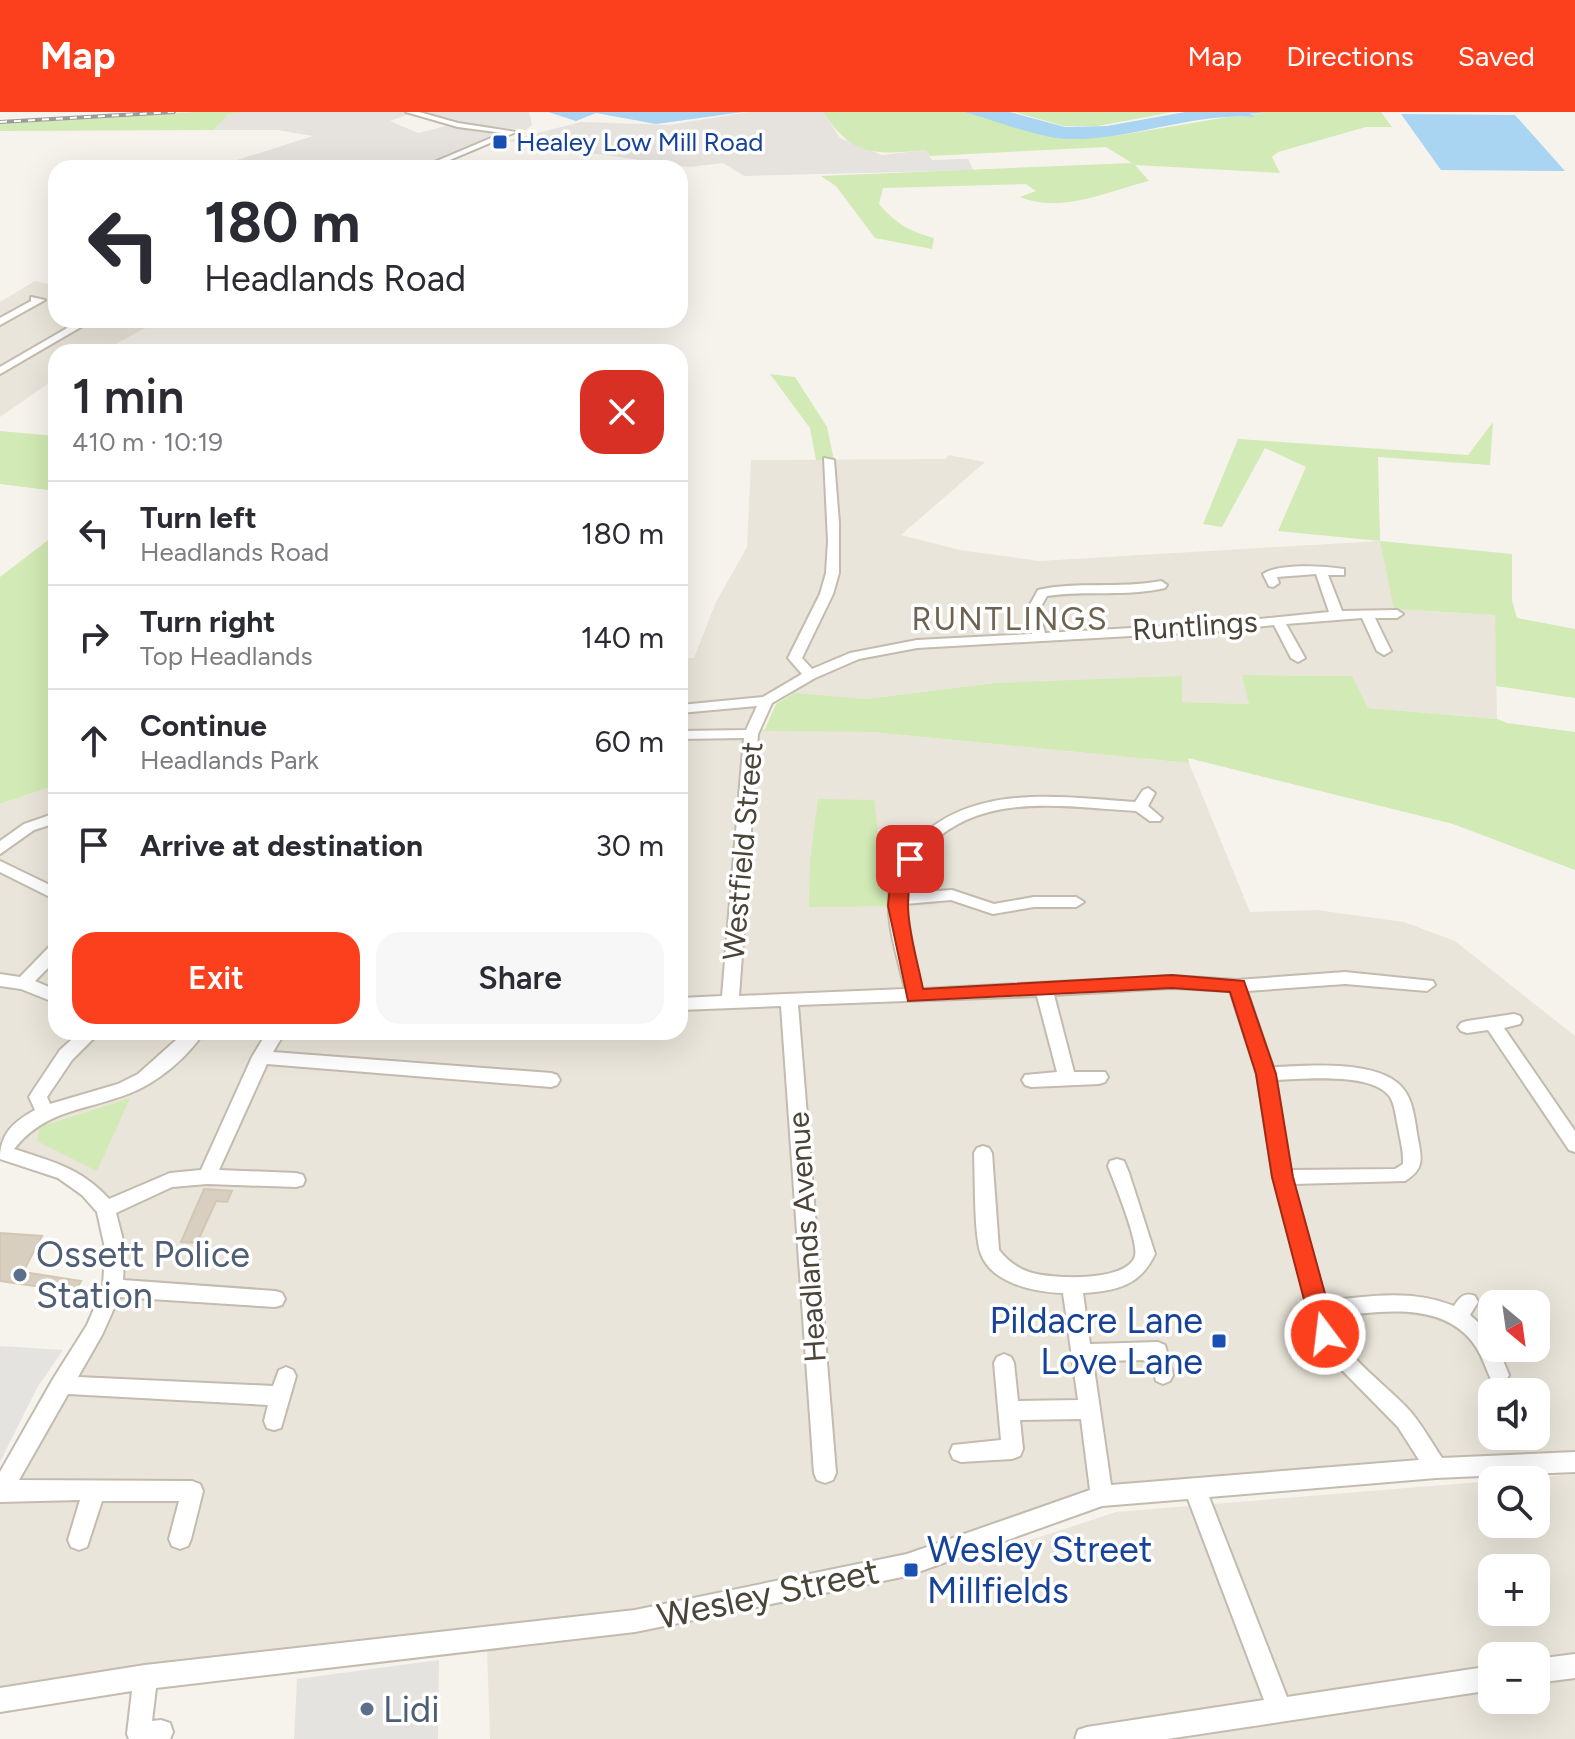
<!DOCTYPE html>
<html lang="en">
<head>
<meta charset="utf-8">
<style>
	body { margin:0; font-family:Figtree,sans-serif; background:#f7f7f7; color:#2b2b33; height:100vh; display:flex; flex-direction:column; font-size:30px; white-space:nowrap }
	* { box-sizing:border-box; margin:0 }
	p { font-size:26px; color:#7c7c81 }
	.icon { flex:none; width:44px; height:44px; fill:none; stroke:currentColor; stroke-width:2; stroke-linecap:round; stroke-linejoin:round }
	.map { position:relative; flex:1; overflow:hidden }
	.drawer { position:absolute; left:48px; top:232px; width:640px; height:696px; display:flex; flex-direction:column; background:#fff; border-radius:24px; box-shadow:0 8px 32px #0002 }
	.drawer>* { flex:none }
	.top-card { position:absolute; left:48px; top:48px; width:640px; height:168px; border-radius:24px; box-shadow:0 8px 32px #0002; background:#fff; color:#2b2b33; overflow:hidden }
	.needle { width:52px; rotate:151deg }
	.buttons { position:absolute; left:1478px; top:1178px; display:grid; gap:16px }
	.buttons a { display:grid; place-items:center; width:72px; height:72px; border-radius:16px; background:#fff; box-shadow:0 8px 32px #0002; font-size:40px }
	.pin { position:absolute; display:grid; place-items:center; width:68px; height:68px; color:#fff; margin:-34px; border-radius:16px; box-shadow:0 4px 12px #0006 }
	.me { position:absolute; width:88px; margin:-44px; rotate:345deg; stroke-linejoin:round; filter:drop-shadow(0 0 6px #0008) }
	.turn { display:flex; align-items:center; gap:28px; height:168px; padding:0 24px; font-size:36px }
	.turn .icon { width:104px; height:104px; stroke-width:2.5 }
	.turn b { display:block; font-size:56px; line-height:68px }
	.round { display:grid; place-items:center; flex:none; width:84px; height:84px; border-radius:24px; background:#f7f7f7 }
	.summary { display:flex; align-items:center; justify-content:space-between; height:136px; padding:0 24px }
	h1 { font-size:48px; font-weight:600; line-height:60px }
	.button { display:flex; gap:16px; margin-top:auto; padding:16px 24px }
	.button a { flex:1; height:92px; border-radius:24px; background:#fc3f1d; color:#fff; font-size:32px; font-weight:600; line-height:92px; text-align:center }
	.button a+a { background:#f7f7f7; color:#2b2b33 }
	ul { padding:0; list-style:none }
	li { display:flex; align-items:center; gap:24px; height:104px; padding:0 24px; border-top:2px solid #e1e1e2 }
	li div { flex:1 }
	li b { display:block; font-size:30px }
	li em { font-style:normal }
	header { display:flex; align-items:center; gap:48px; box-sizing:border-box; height:112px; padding:0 40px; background:#fc3f1d; color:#fff }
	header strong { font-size:38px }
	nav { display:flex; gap:44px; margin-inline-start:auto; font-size:28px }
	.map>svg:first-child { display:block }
</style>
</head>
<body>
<header>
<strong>Map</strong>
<nav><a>Map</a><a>Directions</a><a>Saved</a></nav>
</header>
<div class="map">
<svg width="1575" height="1627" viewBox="0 0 1575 1627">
	<rect width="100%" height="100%" fill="#f6f3ec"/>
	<!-- residential -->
	<g fill="#eae5da" fill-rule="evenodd">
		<path d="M35,169L56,174V208H159L102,240H56V266L0,305V190Z"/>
		<path d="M948,343L985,350L901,423L960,438L1039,449L1380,429L1395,497L1495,503L1497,607L1368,596L1351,564L1243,563L1250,592L1182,590L995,571L866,587L813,585L776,579L746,617L872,620L1189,651L1250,800L1316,798L1404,810L1455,829L1575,924V1350L1102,1384L928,1446L635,1509L0,1588V1380L113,1176L106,1097L50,1056L0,1040V692L56,673V920H680V546H694L716,490L747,435L751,348L946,347ZM1492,1192H1536V1236H1492ZM1492,1280H1536V1324H1492Z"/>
		<path d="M1575,1362V1627H490L487,1537L689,1510L994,1440L1116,1400L1492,1369V1412H1536V1368H1512ZM1492,1456H1536V1500H1492ZM1492,1544H1536V1588H1492Z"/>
	</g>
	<!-- industrial -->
	<g fill="#e6e2dd">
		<path d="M245,0H405L409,2L390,9L418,21L446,14L495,22L496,25L424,56H212L313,24L277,18H214L229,2Z"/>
		<path d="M414,0H529L532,13L526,18L480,14Z"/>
		<path d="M749,0H823L840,26L882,43L926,38L932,48L968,47L973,58L744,64L723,51L689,55L506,29L581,10L669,13Z"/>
	</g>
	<!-- green -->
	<g fill="#d2eab5">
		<path d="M194,0H245L229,2L214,18L0,19V12Z"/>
		<path d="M823,0H964L1065,27L1121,23L1228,5H1256L1247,3L1267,0H1381L1392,15H1366L1278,40L1272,45L1280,61L1135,53L1149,69C1109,79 1061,102 1020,85L1036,79L1026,72L883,76L879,92C895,111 910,120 934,126L932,137L875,126L836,74L821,64L1132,51L1106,35L930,44L926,38C876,43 852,45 823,0Z"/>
		<path d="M1014,0H1173L1098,14H1064Z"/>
		<path d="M770,262L795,265L827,315L834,348H816L810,316Z"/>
		<path d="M1493,310L1490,353L1378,345L1380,429L1512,442V489L1517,506L1575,517V586L1496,574L1495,503L1394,497L1380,429L1278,419L1306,355L1265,336L1222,415L1203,412L1238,327L1468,343Z"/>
		<path d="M0,319L56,324V379L0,372Z"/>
		<path d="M56,422V673L0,692V465Z"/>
		<path d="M1242,563L1352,564L1368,596L1497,607L1507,611L1575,620V758L1453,712L1188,646L1189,651L872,620L764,619L776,592L794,581L866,587L995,571L1182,564V590L1249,592Z"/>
		<path d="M818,687L874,688L883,762L900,764L897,794L809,795L810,749Z"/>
		<path d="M130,986L97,1059L37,1029L40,1015Z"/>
	</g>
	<!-- parking -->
	<g fill="#e5e3e0">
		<path d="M968,47L973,58L844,61L841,52Z"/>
		<path d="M0,1234L63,1238L37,1276L0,1350Z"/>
		<path d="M439,1548L438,1627H294L297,1567Z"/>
	</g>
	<!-- water -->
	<g fill="#a9d4f2">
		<path d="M548,0H743L656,12L596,1L576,9Z"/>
		<path d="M964,0H1010L1065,15L1107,14L1185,0H1266L1249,2L1256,5C1192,0 1130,29 1065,27C1040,26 990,7 964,0Z"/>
		<path d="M1401,2L1515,3L1565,59L1441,58Z"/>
	</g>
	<!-- building -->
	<g fill="#d8cfc1" stroke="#d3c7b4" stroke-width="2">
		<path d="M204,1077L232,1079L227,1090L216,1089L197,1131L181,1130Z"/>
		<path d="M0,1121L42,1124L23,1160L81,1169L75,1180L0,1169Z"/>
	</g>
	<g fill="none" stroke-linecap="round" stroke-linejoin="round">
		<defs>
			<g id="minor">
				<path d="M406,0H419L458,11L516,20L431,56H420L503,21L458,15Z"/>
				<path d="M31,185L45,188L0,213V206L31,189Z"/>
				<path d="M81,208H93L0,262V255Z"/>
				<path d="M824,346L834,348L839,411V461L833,482L802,546L812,557L850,541L917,528L1032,522L1027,498L1038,478C1078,469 1120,477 1161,469L1167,473L1165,476C1126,485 1086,478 1047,484L1039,498L1045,521L1219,511L1329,500L1316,462L1277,465L1279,471L1273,475L1269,474L1263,462C1279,451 1324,454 1344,457V463H1328L1342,499L1397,498L1403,502L1397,506H1375L1391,539L1384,543L1377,539L1362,506L1286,512L1305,546L1298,550L1291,546L1274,513L1219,519L917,536L859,547L815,566L772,591L758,622L739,884L905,877C898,846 886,813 889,780C891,759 903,742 918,727C975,671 1062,685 1135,690L1143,678L1148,676L1155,681L1148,694L1162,706L1160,709H1150L1136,699C1067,695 984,679 930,733C916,747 907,761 905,781L952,778L994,792L1034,785H1076L1084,790L1076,795H1034L993,802L951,788L905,792L909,824L922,877L1172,864L1237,868L1345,860L1433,869L1435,873L1427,879L1345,872L1247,879L1273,955C1307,954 1383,946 1405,979C1414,992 1415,1011 1418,1027C1422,1048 1424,1057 1405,1069L1293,1072L1326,1189C1369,1184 1412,1177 1454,1194C1460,1185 1464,1180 1475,1184L1478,1190L1470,1203L1490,1221L1492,1236H1498L1509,1263L1506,1269L1499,1272L1492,1269C1486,1258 1483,1245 1476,1235C1445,1187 1378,1200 1330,1205C1341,1244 1384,1270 1410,1299C1422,1313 1432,1331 1442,1346L1575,1340V1360L1436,1366L1209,1385L1287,1585L1492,1554V1578L1167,1627H1075L1078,1618L1087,1615L1264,1588L1188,1387L1102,1394L907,1464L635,1520L156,1576L152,1609L161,1608L170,1611L173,1620L170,1627H129L127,1622L132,1579L0,1600V1576L145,1553L635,1498L907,1442L1090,1378L1081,1307L1020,1308L1023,1337L1020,1344L1012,1347L961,1350L953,1347L950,1340L953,1333L1001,1328L994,1251L997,1245L1004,1242L1011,1245L1014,1251L1018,1289L1078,1288L1063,1181C1036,1180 992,1172 981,1142C974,1126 975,1063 974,1041L977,1036L983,1034L989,1036L992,1041L999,1138C1007,1148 1017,1156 1029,1160C1049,1167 1127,1171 1135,1144C1139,1130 1114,1070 1108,1054L1110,1049L1117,1047L1124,1049L1129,1061L1155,1142C1140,1174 1116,1179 1083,1181L1090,1232L1158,1230L1165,1233L1173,1263L1170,1269L1163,1272L1156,1269L1150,1248L1093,1249L1111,1373L1419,1348L1398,1315L1336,1252L1315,1222L1273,1065L1257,962L1230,879L1172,876L1054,883L1074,960H1105L1108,965L1105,970L1099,972L1031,975L1025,973L1022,968L1025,963L1057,960L1037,884L798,893L836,1361L833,1368L825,1371L817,1368L814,1361L781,894L680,898V886L722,884L744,626L680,627V619L746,618L757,594L680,601V593L763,585L802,562L788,546L820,482L826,461L828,429ZM1276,968C1303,967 1373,960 1390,985C1395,993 1396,1006 1398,1015C1400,1027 1404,1040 1403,1052L1395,1057L1290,1058Z"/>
				<path d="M56,701V711L34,718L0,742V729L24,712Z"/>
				<path d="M0,749L56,776V788L0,760Z"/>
				<path d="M56,832V848L35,869L56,878V891L21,877L0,874V862L20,865L50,834Z"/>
				<path d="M1514,902L1520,904L1522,908L1520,912L1504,916L1575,1019V1040L1569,1038L1488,918L1467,921L1461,919L1458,915L1461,911L1467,909Z"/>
				<path d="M80,920H100L72,948L47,985L50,992L118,972L138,962L185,920H204C187,946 157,971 128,982C84,999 46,997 14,1037C53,1050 81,1056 109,1087L170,1061L201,1058L252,945L267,920H285L273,940L551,961L557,963L560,968L557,973L551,975L267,952L219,1058L296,1061L303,1063L305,1068L303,1073L296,1075L207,1072L172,1075L116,1101L125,1136L123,1168L275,1179L282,1181L285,1187L282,1193L275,1195L119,1185L102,1223L78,1265L273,1274L279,1258L286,1255L293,1258L296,1264L281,1316L274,1318L267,1316L264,1309L268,1293L68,1282L19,1368L192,1369L200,1372L203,1379L191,1427L188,1434L180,1437L172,1434L169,1427L179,1389H102L87,1435L79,1438L71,1435L68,1428L80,1388L0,1390V1360L53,1267L87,1213L103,1176L105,1136L97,1100L82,1083L58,1066L0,1047C0,1022 13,1010 35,998L29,985L32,980L60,938Z"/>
				<path d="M1575,1542V1566L1536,1571V1547Z"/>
			</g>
		</defs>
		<!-- minor casing -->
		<use href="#minor" stroke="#c2bbae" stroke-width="4"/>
		<!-- minor -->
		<use href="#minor" fill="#fff" fill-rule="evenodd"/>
		<defs>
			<path id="rail" d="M0,10L174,0"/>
		</defs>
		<!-- rail casing -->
		<use href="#rail" stroke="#9a9a9a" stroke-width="4"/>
		<!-- rail -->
		<use href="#rail" stroke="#fff" stroke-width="2" stroke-dasharray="7" stroke-linecap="butt"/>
	</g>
	<!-- route -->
	<path fill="#fc3f1d" stroke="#a42913" stroke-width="2" d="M910,741L919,747C896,787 915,835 923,877L1172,863L1244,869L1276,962L1293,1065L1336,1222L1333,1229L1325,1232L1317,1229L1313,1222L1272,1065L1256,962L1230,880L1172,876L908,889L888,794L891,764L904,743Z"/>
	<!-- markers -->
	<g fill="#1a4fb4" stroke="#fff" stroke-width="3">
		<rect x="492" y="22" width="16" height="16" rx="4"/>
		<rect x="1211" y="1221" width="16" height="16" rx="4"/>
		<rect x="903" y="1450" width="16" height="16" rx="4"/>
	</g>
	<g fill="#5c6f8a" stroke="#fff" stroke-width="3">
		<circle cx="20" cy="1163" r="8"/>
		<circle cx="367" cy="1597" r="8"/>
	</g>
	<g text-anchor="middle" stroke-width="7" stroke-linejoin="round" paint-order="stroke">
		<!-- far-transit labels -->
		<g font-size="26" fill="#164399" stroke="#fff" text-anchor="start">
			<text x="516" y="39">Healey Low Mill Road</text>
		</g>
		<!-- street labels -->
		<g font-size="30" fill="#4b4439" stroke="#fff">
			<text transform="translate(1195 514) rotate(-4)" y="10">Runtlings</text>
			<text transform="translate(743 739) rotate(-85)" y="10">Westfield Street</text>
			<text transform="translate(807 1125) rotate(-94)" y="10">Headlands Avenue</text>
		</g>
		<!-- neighbourhood labels -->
		<g font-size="32" letter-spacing="2" fill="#6e6250" stroke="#fff">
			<text x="1010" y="518">RUNTLINGS</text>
		</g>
		<!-- near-service labels -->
		<g font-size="36" fill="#4e5e75" stroke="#fff" text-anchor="start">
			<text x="36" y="1155">Ossett Police<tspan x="36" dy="41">Station</tspan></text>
			<text x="383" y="1610">Lidi</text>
		</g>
		<!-- near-transit labels -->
		<g font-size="36" fill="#164399" stroke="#fff" text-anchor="end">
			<text x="1203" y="1221">Pildacre Lane<tspan x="1203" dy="41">Love Lane</tspan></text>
			<text x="927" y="1450" text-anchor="start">Wesley Street<tspan x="927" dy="41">Millfields</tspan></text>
		</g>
		<!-- near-street labels -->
		<g font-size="36" fill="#4b4439" stroke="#fff">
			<text transform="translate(768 1481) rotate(-12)" y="13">Wesley Street</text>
		</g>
	</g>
</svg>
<div class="buttons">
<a><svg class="needle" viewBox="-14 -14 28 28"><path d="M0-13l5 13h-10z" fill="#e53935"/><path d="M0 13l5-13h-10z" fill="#7c7c81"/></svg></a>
<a><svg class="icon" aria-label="sound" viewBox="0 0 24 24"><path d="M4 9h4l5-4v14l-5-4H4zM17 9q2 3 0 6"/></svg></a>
<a><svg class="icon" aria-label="search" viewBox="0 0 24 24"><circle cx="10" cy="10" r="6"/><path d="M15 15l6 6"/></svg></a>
<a>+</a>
<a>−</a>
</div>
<div class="pin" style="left:910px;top:747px;background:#d93025"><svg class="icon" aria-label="arrive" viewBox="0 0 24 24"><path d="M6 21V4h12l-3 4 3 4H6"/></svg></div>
<svg class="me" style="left:1325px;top:1222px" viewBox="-20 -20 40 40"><circle r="17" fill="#fc3f1d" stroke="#fff" stroke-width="3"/><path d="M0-11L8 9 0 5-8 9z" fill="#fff"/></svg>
<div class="top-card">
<div class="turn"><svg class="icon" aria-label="left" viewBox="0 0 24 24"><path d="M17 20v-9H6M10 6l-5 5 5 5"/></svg><div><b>180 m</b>Headlands Road</div></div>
</div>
<section class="drawer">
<div class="summary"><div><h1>1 min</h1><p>410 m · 10:19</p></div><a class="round" style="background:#d93025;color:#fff"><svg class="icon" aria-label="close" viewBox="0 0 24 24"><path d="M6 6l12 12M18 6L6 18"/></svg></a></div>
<ul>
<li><svg class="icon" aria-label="left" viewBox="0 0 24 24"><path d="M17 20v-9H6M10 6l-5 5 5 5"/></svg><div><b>Turn left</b><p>Headlands Road</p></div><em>180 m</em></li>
<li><svg class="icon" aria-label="right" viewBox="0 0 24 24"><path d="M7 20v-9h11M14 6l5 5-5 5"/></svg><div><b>Turn right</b><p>Top Headlands</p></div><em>140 m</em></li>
<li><svg class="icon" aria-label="ahead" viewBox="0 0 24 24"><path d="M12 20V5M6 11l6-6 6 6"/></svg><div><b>Continue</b><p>Headlands Park</p></div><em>60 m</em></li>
<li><svg class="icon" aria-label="arrive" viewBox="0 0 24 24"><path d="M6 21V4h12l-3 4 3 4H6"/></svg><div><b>Arrive at destination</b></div><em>30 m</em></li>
</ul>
<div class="button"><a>Exit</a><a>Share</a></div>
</section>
</div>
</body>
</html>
